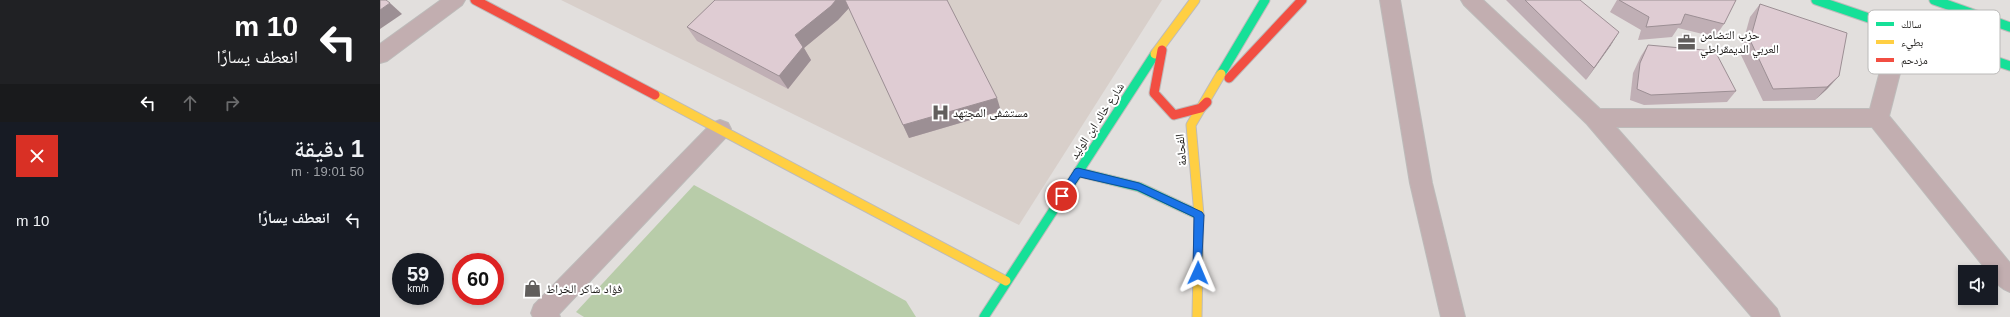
<!DOCTYPE html>
<html lang="ar">
<head>
<meta charset="utf-8">
<style>
	body { margin:0; font-family:Arial,"Noto Naskh Arabic",sans-serif; background:#242831; color:#f1f3f6; direction:rtl; height:100vh; display:flex; flex-direction:column; font-size:15px; white-space:nowrap }
	* { box-sizing:border-box; margin:0 }
	p { font-size:13px; color:#9ea1a6 }
	.icon { flex:none; width:22px; height:22px; fill:none; stroke:currentColor; stroke-width:2; stroke-linecap:round; stroke-linejoin:round }
	.map { position:relative; flex:1; overflow:hidden; direction:ltr }
	.sheet { display:flex; flex-direction:column; background:#171b24; width:380px }
	.sheet>* { flex:none }
	.guide { background:#202124; color:#fff; overflow:hidden }
	.controls { position:absolute; left:1578px; top:265px; display:grid; gap:8px }
	.controls a { display:grid; place-items:center; width:40px; height:40px; border-radius:0px; background:#171b24; box-shadow:0 2px 6px #0003; font-size:20px }
	.speed { position:absolute; left:12px; top:253px; display:flex; gap:8px; font-size:20px; font-weight:700; text-align:center }
	.speed>* { display:grid; place-content:center; width:52px; height:52px; border-radius:50%; background:#171b24; box-shadow:0 2px 6px #0003; line-height:1 }
	.speed small { font-size:10px; font-weight:400 }
	.speed .limit { border:6px solid #d22; background:#fff; color:#111 }
	.pin { position:absolute; display:grid; place-items:center; width:34px; height:34px; color:#fff; margin:-17px; border:2px solid #fff; border-radius:50%; box-shadow:0 1px 4px #0007 }
	.me { position:absolute; width:44px; margin:-22px; rotate:1deg; stroke-linejoin:round; filter:drop-shadow(0 0 3px #0008) }
	.turn { display:flex; align-items:center; gap:14px; height:84px; padding:0 16px; font-size:18px }
	.turn .icon { width:52px; height:52px; stroke-width:2.5 }
	.turn b { display:block; font-size:28px; line-height:34px }
	.lanes { display:flex; align-items:center; height:38px; padding:0 16px; background:#0003; justify-content:center; gap:20px; direction:ltr }
	.lanes .off { opacity:.35 }
	.round { display:grid; place-items:center; flex:none; width:42px; height:42px; border-radius:0px; background:#242831 }
	.head { display:flex; align-items:center; justify-content:space-between; height:68px; padding:0 16px }
	h1 { font-size:24px; font-weight:600; line-height:30px }
	ul { padding:0; list-style:none }
	li { display:flex; align-items:center; gap:12px; height:60px; padding:0 16px }
	li div { flex:1 }
	li b { display:block; font-size:15px }
	li em { font-style:normal }
	main { display:flex; flex:1; min-height:0 }
	.map>svg:first-child { display:block }
</style>
</head>
<body>
<main>
<div class="map">
<svg width="1630" height="317" viewBox="0 0 1630 317">
	<rect width="100%" height="100%" fill="#e2dfdd"/>
	<!-- built -->
	<path fill="#d8cfca" d="M181,0H782L639,225Z"/>
	<!-- green -->
	<path fill="#b8cca9" d="M314,185L526,301L536,317H204L196,312Z"/>
	<g fill="none" stroke-linecap="round" stroke-linejoin="round">
		<defs>
			<g id="street">
				<path d="M61,0H85L82,5L7,61L0,63V44Z"/>
				<path d="M1000,0H1020L1052,183L1085,317H1061L1030,183Z"/>
				<path d="M1081,0H1103L1220,109H1490L1511,30L1514,25L1521,22L1528,25L1531,30L1509,116L1630,263V292C1622,289 1611,281 1611,272H1608L1492,127H1236L1397,309L1400,317H1372L1207,124L1084,5Z"/>
				<path d="M340,120L348,123L351,129L348,135L179,314L180,317H153L151,313L154,305L332,123Z"/>
			</g>
			<g id="fast">
				<path d="M1436,0L1630,66"/>
				<path d="M1554,0L1630,27"/>
				<path d="M841,74L885,0"/>
				<path d="M698,172L759,187L819,215"/>
				<path d="M604,317L775,54"/>
			</g>
			<g id="slow">
				<path d="M775,54L815,0"/>
				<path d="M275,95L626,281"/>
				<path d="M817,317L819,215L811,125L841,74"/>
			</g>
			<g id="jam">
				<path d="M95,0L275,95"/>
				<path d="M782,50L774,93L794,115L821,108L827,102"/>
				<path d="M849,78L922,0"/>
			</g>
		</defs>
		<!-- street casing -->
		<use href="#street" stroke="#bdbbba" stroke-width="2"/>
		<!-- fast casing -->
		<use href="#fast" stroke="#bdbbba" stroke-width="11"/>
		<!-- slow casing -->
		<use href="#slow" stroke="#bdbbba" stroke-width="11"/>
		<!-- jam casing -->
		<use href="#jam" stroke="#bdbbba" stroke-width="11"/>
		<!-- street -->
		<use href="#street" fill="#c2aeb0" fill-rule="evenodd"/>
		<!-- fast -->
		<use href="#fast" stroke="#16e098" stroke-width="9"/>
		<!-- slow -->
		<use href="#slow" stroke="#ffcf43" stroke-width="9"/>
		<!-- jam -->
		<use href="#jam" stroke="#f24e42" stroke-width="9"/>
	</g>
	<!-- wall -->
	<g fill="#c0afb5">
		<path d="M335,0H567L621,111L529,138L469,8L458,20L424,48L431,60L408,89L317,41L307,27Z"/>
		<path d="M1126,0H1200L1231,45L1206,80Z"/>
		<path d="M1237,0H1356L1344,24L1335,37L1298,28L1292,37L1258,40L1261,30L1230,12Z"/>
		<path d="M1380,4L1459,76L1447,89L1435,100L1383,101L1360,53L1370,17Z"/>
		<path d="M1268,45L1356,91L1347,102L1264,105L1250,100L1253,73L1261,56Z"/>
	</g>
	<!-- shaded-wall -->
	<g fill="#9c8f94">
		<path d="M456,0H465L469,8L458,20L424,48L431,60L408,89L399,76L415,35Z"/>
		<path d="M10,3L22,14L0,29V10Z"/>
		<path d="M1239,32L1231,45L1206,80L1214,68Z"/>
		<path d="M1459,76L1447,89L1435,100L1447,87Z"/>
		<path d="M617,98L621,111L529,138L523,125Z"/>
	</g>
	<!-- building -->
	<g fill="#dfccd3" stroke="#9c8f94">
		<path d="M0,0H6L10,3L0,10Z"/>
		<path d="M335,0H456L451,6L415,35L423,47L399,76L307,27Z"/>
		<path d="M465,0H567L617,98L523,125Z"/>
		<path d="M1145,0H1200L1239,32L1214,68Z"/>
		<path d="M1239,0H1356L1344,24L1305,14L1301,24L1266,27L1269,17Z"/>
		<path d="M1380,4L1467,33L1459,76L1447,87L1393,89L1370,40Z"/>
		<path d="M1268,45L1335,51L1356,91L1271,95L1257,89L1260,63Z"/>
	</g>
	<!-- route -->
	<path fill="#1a73e8" stroke="#114b97" d="M698,168L759,183L822,212L824,215L821,277H814L813,273L814,217L757,190L700,177L685,199H679V194L695,169Z"/>
	<!-- icons -->
	<defs>
		<symbol id="office-bare" viewBox="-9 -9 18 18"><path d="M-6-3h4V-5.5h4V-3h4V5H-6ZM-1-4.5V-3h2v-1.5ZM-6 0V1H6V0Z" fill="#615e5c" stroke="#fff" stroke-width="2.5" paint-order="stroke"/></symbol>
		<symbol id="hospital-bare" viewBox="-9 -9 18 18"><path d="M-5-5h3v3.5h4V-5h3V5h-3V1.5h-4V5h-3Z" fill="#615e5c" stroke="#fff" stroke-width="2.5" paint-order="stroke"/></symbol>
		<symbol id="shop-bare" viewBox="-9 -9 18 18"><path d="M-5-2.5h2.3a2.7 3.5 0 0 1 5.4 0H5L5.5 6h-11ZM-1.5-2.5h3a1.5 2.3 0 0 0-3 0Z" fill="#615e5c" stroke="#fff" stroke-width="2.5" paint-order="stroke"/></symbol>
	</defs>
	<g fill-rule="evenodd">
		<use href="#office-bare" x="1294" y="30" width="25" height="25"/>
		<use href="#hospital-bare" x="548" y="100" width="25" height="25"/>
		<use href="#shop-bare" x="140" y="276" width="25" height="25"/>
	</g>
	<g text-anchor="middle" stroke-width="4" stroke-linejoin="round" paint-order="stroke">
		<!-- poi labels -->
		<g font-size="12" fill="#1b1917" stroke="#fff" text-anchor="start">
			<text x="1320" y="39">حزب التضامن<tspan x="1320" dy="14">العربي الديمقراطي</tspan></text>
			<text x="573" y="117">مستشفى المجتهد</text>
			<text x="166" y="293">فؤاد شاكر الخراط</text>
		</g>
		<!-- street labels -->
		<g font-size="12" fill="#1b1917" stroke="#fff">
			<text transform="translate(717 121) rotate(-57)" y="4">شارع خالد ابن الوليد</text>
			<text transform="translate(801 150) rotate(-95)" y="4">الفحامة</text>
		</g>
	</g>
	<!-- legend -->
	<rect x="1488" y="10" width="132" height="64" rx="6" fill="#fff" stroke="#bbbab9" stroke-width="1"/>
	<rect x="1496" y="22" width="18" height="4" fill="#16e098"/>
	<rect x="1496" y="40" width="18" height="4" fill="#ffcf43"/>
	<rect x="1496" y="58" width="18" height="4" fill="#f24e42"/>
	<g font-size="11" fill="#1b1917">
		<text x="1521" y="28">سالك</text>
		<text x="1521" y="46">بطيء</text>
		<text x="1521" y="64">مزدحم</text>
	</g>
</svg>
<div class="controls">
<a><svg class="icon" aria-label="sound" viewBox="0 0 24 24"><path d="M4 9h4l5-4v14l-5-4H4zM17 9q2 3 0 6"/></svg></a>
</div>
<div class="speed"><div>59<small>km/h</small></div><div class="limit">60</div></div>
<div class="pin" style="left:682px;top:196px;background:#d93025"><svg class="icon" aria-label="arrive" viewBox="0 0 24 24"><path d="M6 21V4h12l-3 4 3 4H6"/></svg></div>
<svg class="me" style="left:818px;top:273px" viewBox="-20 -20 40 40"><path d="M0-17L14 15 0 8-14 15z" fill="#1a73e8" stroke="#fff" stroke-width="4"/></svg>
</div>
<section class="sheet">
<div class="guide">
<div class="turn"><svg class="icon" aria-label="left" viewBox="0 0 24 24"><path d="M17 20v-9H6M10 6l-5 5 5 5"/></svg><div><b>10 m</b>انعطف يسارًا</div></div>
<div class="lanes"><svg class="icon" aria-label="left" viewBox="0 0 24 24"><path d="M17 20v-9H6M10 6l-5 5 5 5"/></svg><svg class="icon off" aria-label="ahead" viewBox="0 0 24 24"><path d="M12 20V5M6 11l6-6 6 6"/></svg><svg class="icon off" aria-label="right" viewBox="0 0 24 24"><path d="M7 20v-9h11M14 6l5 5-5 5"/></svg></div>
</div>
<div class="head"><div><h1>1 دقيقة</h1><p>50 m · 19:01</p></div><a class="round" style="background:#d93025;color:#fff"><svg class="icon" aria-label="close" viewBox="0 0 24 24"><path d="M6 6l12 12M18 6L6 18"/></svg></a></div>
<ul>
<li><svg class="icon" aria-label="left" viewBox="0 0 24 24"><path d="M17 20v-9H6M10 6l-5 5 5 5"/></svg><div><b>انعطف يسارًا</b></div><em>10 m</em></li>
</ul>
</section>
</main>
</body>
</html>
